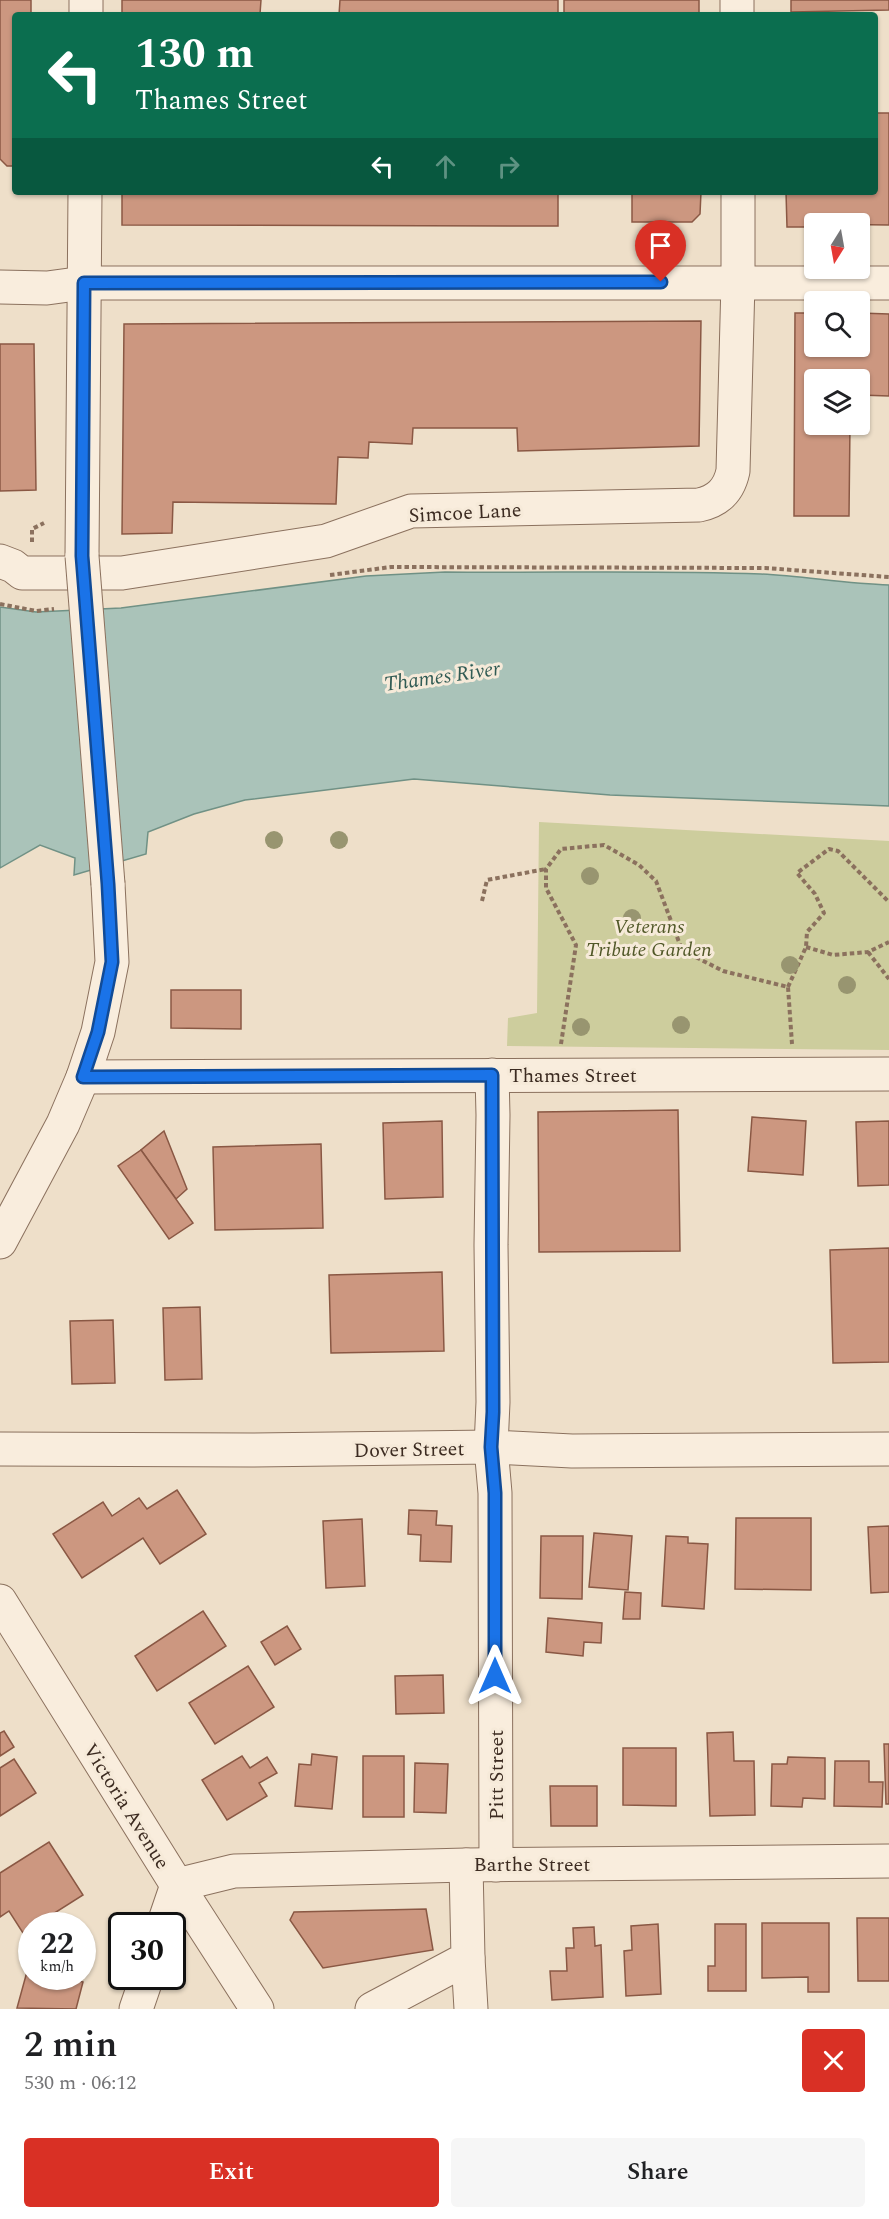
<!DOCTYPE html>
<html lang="en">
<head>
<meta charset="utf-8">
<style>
	body { margin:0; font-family:Spectral,serif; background:#f6f6f6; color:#202124; height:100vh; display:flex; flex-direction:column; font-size:22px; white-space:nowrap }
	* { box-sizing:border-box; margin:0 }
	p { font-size:20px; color:#757577 }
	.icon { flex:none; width:33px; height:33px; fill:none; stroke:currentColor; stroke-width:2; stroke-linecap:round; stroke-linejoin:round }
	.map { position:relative; height:2009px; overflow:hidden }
	.side { display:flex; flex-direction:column; background:#fff; flex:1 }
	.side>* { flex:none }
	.guide { position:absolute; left:12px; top:12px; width:866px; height:183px; border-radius:6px; box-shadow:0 2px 4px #0004; background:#0b6e4f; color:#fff; overflow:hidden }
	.needle { width:39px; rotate:191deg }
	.fabs { position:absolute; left:804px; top:213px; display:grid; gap:12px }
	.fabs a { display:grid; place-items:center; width:66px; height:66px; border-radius:6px; background:#fff; box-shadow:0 2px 4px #0004; font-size:30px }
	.speed { position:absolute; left:18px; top:1912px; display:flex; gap:12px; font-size:30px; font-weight:700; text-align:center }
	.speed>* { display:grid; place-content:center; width:78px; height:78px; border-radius:50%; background:#fff; box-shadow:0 2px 4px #0004; line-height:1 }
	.speed small { font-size:15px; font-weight:400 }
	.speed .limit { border:3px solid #111; border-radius:9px; background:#fff; color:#111 }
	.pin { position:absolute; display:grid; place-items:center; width:51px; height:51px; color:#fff; margin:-62px -26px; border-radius:50% 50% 50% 0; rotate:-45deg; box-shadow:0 0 6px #0007 }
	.pin .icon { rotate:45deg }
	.me { position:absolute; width:66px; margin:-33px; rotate:0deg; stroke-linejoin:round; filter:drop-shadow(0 0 4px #0008) }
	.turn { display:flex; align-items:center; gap:21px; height:126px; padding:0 24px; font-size:27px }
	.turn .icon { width:78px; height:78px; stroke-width:2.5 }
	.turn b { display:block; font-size:42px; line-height:51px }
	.lanes { display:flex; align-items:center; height:57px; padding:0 24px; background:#0003; justify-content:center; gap:30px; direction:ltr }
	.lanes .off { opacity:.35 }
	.round { display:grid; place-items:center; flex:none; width:63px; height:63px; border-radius:6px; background:#f6f6f6 }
	.overview { display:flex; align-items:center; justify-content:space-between; height:102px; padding:0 24px }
	h1 { font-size:36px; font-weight:600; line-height:45px }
	.action { display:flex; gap:12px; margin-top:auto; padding:12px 24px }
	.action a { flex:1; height:69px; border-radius:6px; background:#d93025; color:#fff; font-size:24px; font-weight:600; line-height:69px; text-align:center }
	.action a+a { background:#f6f6f6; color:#202124 }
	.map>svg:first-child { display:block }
</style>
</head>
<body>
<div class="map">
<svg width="889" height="2009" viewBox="0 0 889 2009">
	<rect width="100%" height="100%" fill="#eedfc9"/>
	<!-- green -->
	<path fill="#cdcd9d" d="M539,822L889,841V1050L507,1046L508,1018L537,1013Z"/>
	<!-- water -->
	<path fill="#aac3b9" stroke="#709185" stroke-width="1.5" d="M445,572C551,573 656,570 761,574C804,576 846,584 889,585V806L610,795L414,779L245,800L194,814L148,832L146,854L74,875L75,858L40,845L0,868V607L36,612L121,608L366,576Z"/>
	<!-- building -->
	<g fill="#cc9780" stroke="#8a5844" stroke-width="1.5">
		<path d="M0,0H31V15H15V166H7L0,159Z"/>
		<path d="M122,0H261L260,14L339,15L340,0H558V15H122Z"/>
		<rect x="564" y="0" width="135" height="15"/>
		<path d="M791,0H889V10L791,12Z"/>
		<path d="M874,113H889V225L814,224V227H787L786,192H874Z"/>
		<path d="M122,192H558V226L122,225Z"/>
		<path d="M632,192H701L700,214L692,222H632Z"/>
		<path d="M795,313H814V346H860V313L889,314V396L860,395V380H814V424H850L849,516H794Z"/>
		<path d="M701,321L699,446L518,451L517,428H413L412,444L369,442L368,458L338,457L336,504L173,502L172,533L122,534L124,324Z"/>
		<path d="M0,344H34L36,490L0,491Z"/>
		<path d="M171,990H241V1029L171,1028Z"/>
		<path d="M678,1110L680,1251L539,1252L538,1112Z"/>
		<path d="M752,1117L806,1121L803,1175L748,1171Z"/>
		<path d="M442,1121L443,1197L385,1199L383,1123Z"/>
		<path d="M889,1121V1185L858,1186L856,1122Z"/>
		<path d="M164,1131L187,1189L176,1199L141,1150Z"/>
		<path d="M321,1144L323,1228L215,1230L213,1147Z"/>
		<path d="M141,1150L193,1223L169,1239L118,1166Z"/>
		<path d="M889,1248V1362L833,1363L830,1250Z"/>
		<path d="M442,1272L444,1351L331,1353L329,1275Z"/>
		<path d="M200,1307L202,1379L165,1380L163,1308Z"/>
		<path d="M113,1320L115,1383L72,1384L70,1321Z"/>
		<path d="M177,1490L206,1534L160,1564L143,1538L82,1578L53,1534L103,1502L112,1516L139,1498L147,1509Z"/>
		<path d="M409,1510L437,1511L436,1525L452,1526L451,1562L420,1561L421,1535L408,1534Z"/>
		<path d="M736,1518H811V1590L735,1589Z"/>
		<path d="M362,1519L365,1586L326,1588L323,1521Z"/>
		<path d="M889,1526V1592L871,1593L868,1527Z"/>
		<path d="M594,1533L632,1536L628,1590L589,1587Z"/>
		<path d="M541,1536H583L582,1599L540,1598Z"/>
		<path d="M666,1536L688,1537V1543L708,1544L704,1609L662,1606Z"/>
		<path d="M625,1592L641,1593L640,1619H623Z"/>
		<path d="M203,1611L226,1646L157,1691L135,1656Z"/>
		<path d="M548,1618L602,1623L601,1643L584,1642L583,1656L546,1652Z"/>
		<path d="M287,1626L301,1649L275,1665L261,1642Z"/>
		<path d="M248,1666L274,1707L215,1744L189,1703Z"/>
		<path d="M443,1675L444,1713L396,1714L395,1676Z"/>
		<path d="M4,1731L14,1747L0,1756V1733Z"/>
		<path d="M733,1732L734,1761H754L755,1815L710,1816L707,1733Z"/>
		<path d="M884,1744H889V1804H886Z"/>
		<path d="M623,1748H676V1806L623,1805Z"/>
		<path d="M312,1754L337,1757L332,1809L295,1806L299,1764L311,1765Z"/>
		<path d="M242,1756L250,1768L267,1757L277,1773L259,1783L267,1796L227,1820L202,1780Z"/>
		<rect x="363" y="1756" width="41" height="61"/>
		<path d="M788,1757L825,1758V1799L803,1798L802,1807L771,1806L772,1764H787Z"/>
		<path d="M14,1759L36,1793L0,1816V1768Z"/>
		<path d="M835,1761H869V1782H883L882,1807L834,1806Z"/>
		<path d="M415,1763L448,1764L446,1813L414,1812Z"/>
		<path d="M550,1786H597V1826H551Z"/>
		<path d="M49,1842L83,1895L23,1933L9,1911L0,1917V1873Z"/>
		<path d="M426,1909L433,1950L323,1968L290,1920L294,1912Z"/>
		<path d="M857,1918H889V1981H858Z"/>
		<path d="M762,1923H829V1992H808V1977L762,1978Z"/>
		<path d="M658,1924L661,1994L626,1996L624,1951L632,1950L631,1926Z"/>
		<path d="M715,1924H746V1991H708V1966H715Z"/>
		<path d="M594,1927L595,1946L601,1945L603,1997L552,2000L550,1971H567L566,1948H574L573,1928Z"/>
		<path d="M28,1968L32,1969V1977H64L83,1982L76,2009L17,2008Z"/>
	</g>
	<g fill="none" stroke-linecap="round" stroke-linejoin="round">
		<defs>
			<g id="minor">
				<path d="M737,0V15"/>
				<path d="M86,15V0"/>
				<path d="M0,287L47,288L84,283H889"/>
				<path d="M82,556L85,192"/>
				<path d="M0,561L13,566L22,573H122L326,541L411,511L699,505C718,501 729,490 733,471L738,282V192"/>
				<path d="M492,1075L493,1115L491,1245L493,1402L491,1447L495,1493L496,1865"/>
				<path d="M83,1077L889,1074"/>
				<path d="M0,1242L63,1124L83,1077L98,1032L112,962L108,884"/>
				<path d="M0,1449L252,1450L491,1447L572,1451L889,1449"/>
				<path d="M0,1601L177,1885L257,2009"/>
				<path d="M177,1885L234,1871L466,1865L889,1861"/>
				<path d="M163,1926L177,1885"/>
				<path d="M468,1958L471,2009"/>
				<path d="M136,2009L147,1977"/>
				<path d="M372,2009L468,1958L466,1865"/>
			</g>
		</defs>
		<!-- minor casing -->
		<use href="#minor" stroke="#8b715e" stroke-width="35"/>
		<!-- path -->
		<g stroke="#8b715e" stroke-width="4" stroke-dasharray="4.5 3" stroke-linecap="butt">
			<path d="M32,542V529L44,523"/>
			<path d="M330,575L391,567L765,568L889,577"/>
			<path d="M0,604L36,611L54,609"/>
			<path d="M482,901L487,880L546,869"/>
			<path d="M806,947L833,955L868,952L889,942"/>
			<path d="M868,952L889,979"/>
			<path d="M788,987L806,947L807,932L824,913L815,894L797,873L829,849L838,851L889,902"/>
			<path d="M561,1044L576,945L546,888V869L561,849L604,845L639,865L656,881L682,950L723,971L788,987L792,1044"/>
		</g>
		<!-- minor -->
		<use href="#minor" stroke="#f9eddd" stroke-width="33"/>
		<defs>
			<path id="minor-bridge" d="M82,556L108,884"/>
		</defs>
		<!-- minor-bridge casing -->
		<use href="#minor-bridge" stroke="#8b715e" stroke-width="35" stroke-linecap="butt"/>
		<!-- minor-bridge -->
		<use href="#minor-bridge" stroke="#f9eddd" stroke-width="33"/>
	</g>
	<!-- trees -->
	<g fill="#989570">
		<circle cx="274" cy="840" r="9"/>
		<circle cx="339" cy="840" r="9"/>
		<circle cx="590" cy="876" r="9"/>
		<circle cx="632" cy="918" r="9"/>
		<circle cx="790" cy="965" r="9"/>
		<circle cx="847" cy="985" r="9"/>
		<circle cx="681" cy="1025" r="9"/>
		<circle cx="581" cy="1027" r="9"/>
	</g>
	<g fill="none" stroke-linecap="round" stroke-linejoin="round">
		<defs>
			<path id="route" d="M495,1676V1493L491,1447L493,1412L492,1075L83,1077L98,1032L112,962L108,884L82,556L84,283L661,282"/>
		</defs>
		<!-- route casing -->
		<use href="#route" stroke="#114b97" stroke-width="15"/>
		<!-- route -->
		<use href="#route" stroke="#1a73e8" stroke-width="10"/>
	</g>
	<g text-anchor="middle" stroke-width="6" stroke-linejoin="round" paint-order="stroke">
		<!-- street labels -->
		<g font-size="20" fill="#3c2b21" stroke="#f6ead9">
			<text transform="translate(465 512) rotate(-3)" y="7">Simcoe Lane</text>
			<text x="573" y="1082">Thames Street</text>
			<text transform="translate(409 1449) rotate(-1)" y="7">Dover Street</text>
			<text transform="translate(496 1775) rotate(-90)" y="7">Pitt Street</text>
			<text transform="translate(127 1806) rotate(58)" y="7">Victoria Avenue</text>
			<text x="532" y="1871">Barthe Street</text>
		</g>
		<!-- park labels -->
		<g font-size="20" font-style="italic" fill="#515828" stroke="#f6ead9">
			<text x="649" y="933">Veterans<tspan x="649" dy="23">Tribute Garden</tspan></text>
		</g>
		<!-- water labels -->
		<g font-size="21" font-style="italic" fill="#315b54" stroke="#f6ead9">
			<text transform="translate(442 676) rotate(-8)" y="7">Thames River</text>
		</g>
	</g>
</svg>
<div class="fabs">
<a><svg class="needle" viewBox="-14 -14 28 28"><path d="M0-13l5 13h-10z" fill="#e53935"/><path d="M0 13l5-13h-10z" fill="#757577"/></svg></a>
<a><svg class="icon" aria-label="search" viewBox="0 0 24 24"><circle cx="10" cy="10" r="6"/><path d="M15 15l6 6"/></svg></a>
<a><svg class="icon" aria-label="layers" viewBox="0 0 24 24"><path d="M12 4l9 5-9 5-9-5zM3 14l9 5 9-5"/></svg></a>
</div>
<div class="speed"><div>22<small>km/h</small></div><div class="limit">30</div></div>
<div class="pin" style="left:661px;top:282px;background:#d93025"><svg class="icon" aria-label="arrive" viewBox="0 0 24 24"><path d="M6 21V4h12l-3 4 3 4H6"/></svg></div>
<svg class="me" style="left:495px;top:1676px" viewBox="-20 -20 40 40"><path d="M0-17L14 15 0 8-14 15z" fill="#1a73e8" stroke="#fff" stroke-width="4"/></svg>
<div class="guide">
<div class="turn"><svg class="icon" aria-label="left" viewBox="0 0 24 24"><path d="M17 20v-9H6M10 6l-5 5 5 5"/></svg><div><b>130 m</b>Thames Street</div></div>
<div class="lanes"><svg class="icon" aria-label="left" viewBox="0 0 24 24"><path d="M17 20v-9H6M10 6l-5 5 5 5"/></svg><svg class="icon off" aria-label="ahead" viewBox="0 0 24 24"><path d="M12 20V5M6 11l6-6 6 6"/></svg><svg class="icon off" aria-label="right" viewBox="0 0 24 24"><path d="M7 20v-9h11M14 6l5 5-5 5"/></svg></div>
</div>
</div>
<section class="side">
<div class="overview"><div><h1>2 min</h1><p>530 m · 06:12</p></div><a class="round" style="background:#d93025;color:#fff"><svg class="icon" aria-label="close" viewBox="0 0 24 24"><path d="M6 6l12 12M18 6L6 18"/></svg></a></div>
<div class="action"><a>Exit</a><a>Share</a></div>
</section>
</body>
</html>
